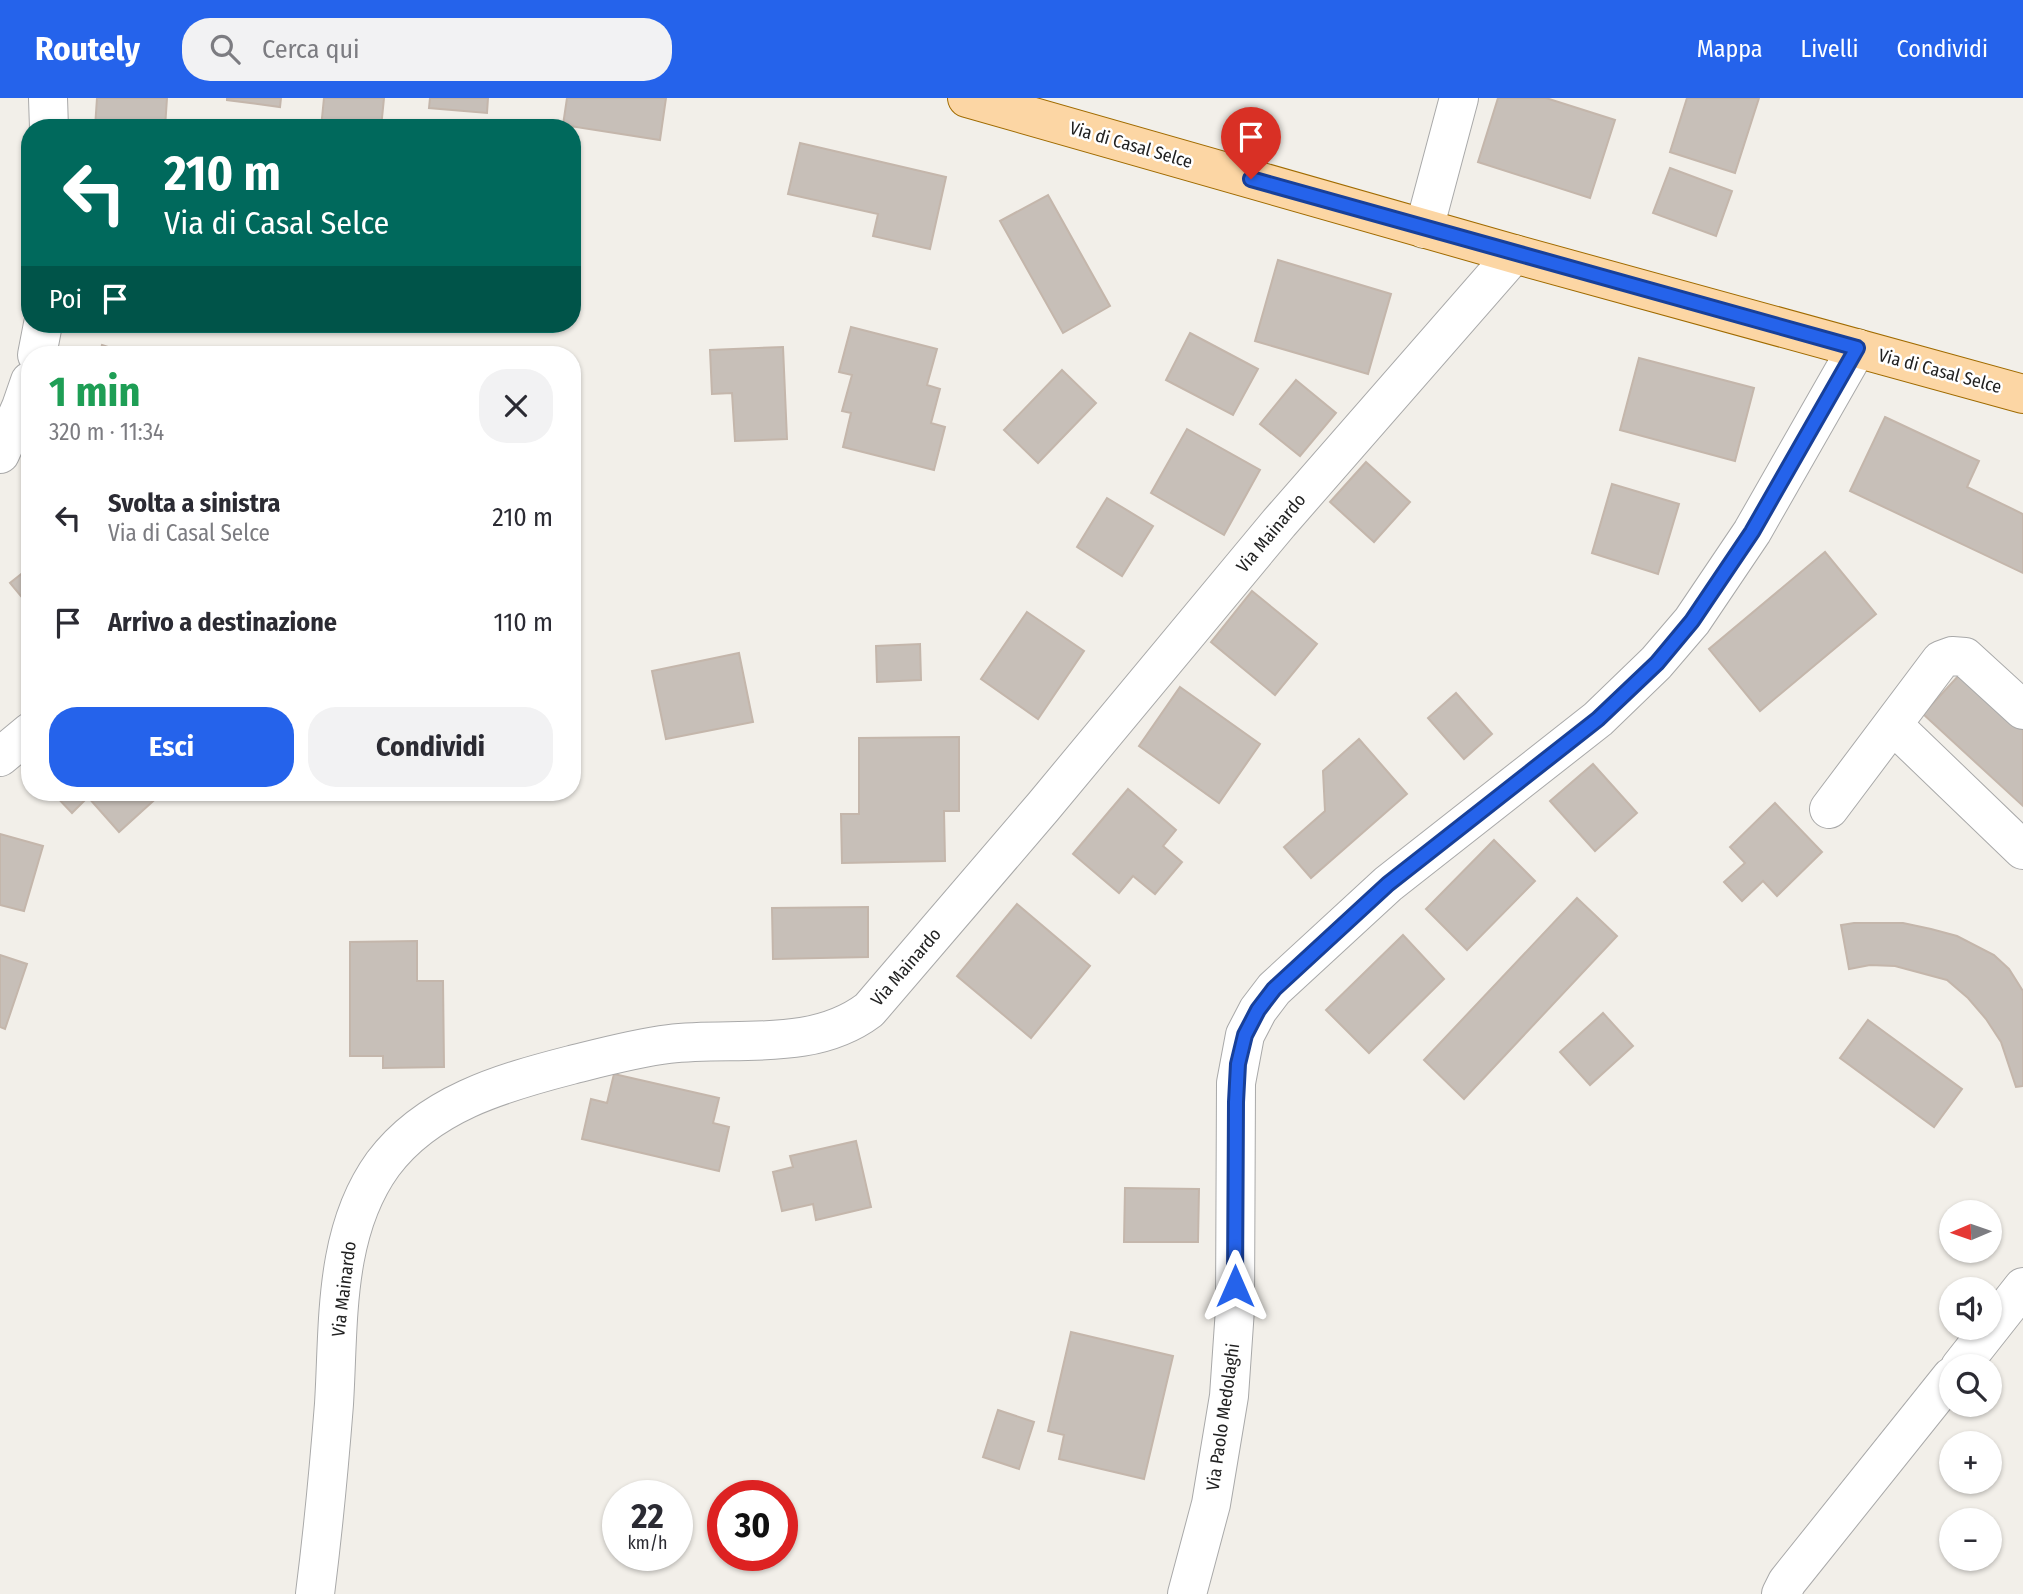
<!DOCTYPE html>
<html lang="it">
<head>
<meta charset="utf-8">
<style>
	body { margin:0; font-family:"Fira Sans Condensed",sans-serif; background:#f2f2f3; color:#2b2b33; height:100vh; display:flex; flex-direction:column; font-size:26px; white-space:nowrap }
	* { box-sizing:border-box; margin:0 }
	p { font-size:23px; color:#7c7c81 }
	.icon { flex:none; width:38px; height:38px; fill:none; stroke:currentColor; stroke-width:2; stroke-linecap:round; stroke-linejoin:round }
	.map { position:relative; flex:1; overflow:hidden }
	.details { position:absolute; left:21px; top:248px; width:560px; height:455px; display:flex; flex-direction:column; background:#fff; border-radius:28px; box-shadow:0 2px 5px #0004 }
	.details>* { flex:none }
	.guide { position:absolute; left:21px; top:21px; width:560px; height:214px; border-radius:28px; box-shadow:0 2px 5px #0004; background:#00695c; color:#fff; overflow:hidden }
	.needle { width:46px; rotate:268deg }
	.buttons { position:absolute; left:1939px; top:1102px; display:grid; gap:14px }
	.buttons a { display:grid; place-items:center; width:63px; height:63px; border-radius:50%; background:#fff; box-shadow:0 2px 5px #0004; font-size:35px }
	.speed { position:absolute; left:602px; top:1382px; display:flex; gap:14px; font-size:35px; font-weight:700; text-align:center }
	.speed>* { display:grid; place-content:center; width:91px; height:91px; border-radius:50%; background:#fff; box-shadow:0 2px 5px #0004; line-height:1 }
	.speed small { font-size:18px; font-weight:400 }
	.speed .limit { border:10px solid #d22; background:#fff; color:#111 }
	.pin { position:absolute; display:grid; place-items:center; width:60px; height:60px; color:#fff; margin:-72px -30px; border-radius:50% 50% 50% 0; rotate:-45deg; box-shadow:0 0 7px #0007 }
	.pin .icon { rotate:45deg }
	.me { position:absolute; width:77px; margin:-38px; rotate:0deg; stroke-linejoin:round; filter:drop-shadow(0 0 5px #0008) }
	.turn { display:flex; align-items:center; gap:24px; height:147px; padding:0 28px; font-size:32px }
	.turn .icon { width:91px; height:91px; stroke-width:2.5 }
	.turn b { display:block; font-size:49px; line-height:60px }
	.then { display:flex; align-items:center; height:66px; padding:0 28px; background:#0003; gap:14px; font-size:26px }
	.round { display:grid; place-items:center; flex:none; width:74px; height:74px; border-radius:28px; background:#f2f2f3 }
	.overview { display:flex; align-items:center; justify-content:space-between; height:119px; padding:0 28px }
	h1 { font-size:42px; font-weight:700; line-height:52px; color:#1e9e55 }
	.cta { display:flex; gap:14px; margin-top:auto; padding:14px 28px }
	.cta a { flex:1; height:80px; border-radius:28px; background:#2563eb; color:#fff; font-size:28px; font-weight:700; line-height:80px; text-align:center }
	.cta a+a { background:#f2f2f3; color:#2b2b33 }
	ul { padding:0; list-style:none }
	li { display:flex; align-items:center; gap:21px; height:105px; padding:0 28px }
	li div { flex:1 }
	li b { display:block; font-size:26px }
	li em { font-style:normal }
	header { display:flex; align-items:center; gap:42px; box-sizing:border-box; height:98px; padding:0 35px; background:#2563eb; color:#fff }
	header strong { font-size:33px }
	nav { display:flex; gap:38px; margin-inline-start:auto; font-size:24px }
	.search { width:490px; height:63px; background:#f2f2f3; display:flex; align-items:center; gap:18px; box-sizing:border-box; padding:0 24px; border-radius:28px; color:#7c7c81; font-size:26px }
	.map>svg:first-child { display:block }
</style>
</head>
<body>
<header>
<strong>Routely</strong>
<div class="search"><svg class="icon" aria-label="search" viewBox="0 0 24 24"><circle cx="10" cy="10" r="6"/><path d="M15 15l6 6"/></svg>Cerca qui</div>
<nav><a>Mappa</a><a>Livelli</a><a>Condividi</a></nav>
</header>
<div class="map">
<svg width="2023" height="1496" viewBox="0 0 2023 1496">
	<rect width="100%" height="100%" fill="#f2efe9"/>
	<!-- building -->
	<g fill="#c7bfb8" stroke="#c4b6ab" stroke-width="2">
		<path d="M97,0H167L165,30H95Z"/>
		<path d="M227,0H281L280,9L227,2Z"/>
		<path d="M324,0H384L381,30H321Z"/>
		<path d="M430,0H488L487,15L429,10Z"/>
		<path d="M567,0H666L660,42L563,27Z"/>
		<path d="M1498,0H1546L1615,22L1590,100L1478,64Z"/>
		<path d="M1687,0H1759L1735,75L1670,54Z"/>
		<path d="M800,45L946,79L930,151L873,138L878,116L788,96Z"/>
		<path d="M1670,70L1732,93L1716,138L1653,115Z"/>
		<path d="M1048,97L1110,208L1063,235L1000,123Z"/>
		<path d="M1278,162L1391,196L1368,276L1255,243Z"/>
		<path d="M851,229L937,251L927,287L940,291L931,325L945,329L934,372L843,349L851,315L842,313L852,277L839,274Z"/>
		<path d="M1190,235L1258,271L1233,317L1166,282Z"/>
		<path d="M102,247L132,257H99Z"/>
		<path d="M783,249L787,341L735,343L732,295L712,296L710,252Z"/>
		<path d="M1639,260L1754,290L1735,363L1620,332Z"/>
		<path d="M1062,272L1096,305L1038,365L1004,332Z"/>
		<path d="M1296,282L1336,315L1300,358L1260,326Z"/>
		<path d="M1885,319L1979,363L1967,389L2023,416V475L1850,393Z"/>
		<path d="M1187,331L1260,372L1224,437L1151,395Z"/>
		<path d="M1366,364L1410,404L1374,444L1330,404Z"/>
		<path d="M1612,386L1679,406L1658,476L1592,455Z"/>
		<path d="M1107,400L1153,428L1122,478L1077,449Z"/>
		<path d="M1825,454L1876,516L1760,613L1709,551Z"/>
		<path d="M30,469V509L10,485Z"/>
		<path d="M1252,493L1317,546L1275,597L1211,544Z"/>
		<path d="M1027,514L1084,553L1038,621L981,581Z"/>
		<path d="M920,546L921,582L877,584L876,548Z"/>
		<path d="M739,555L753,624L666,641L652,573Z"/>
		<path d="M1962,574L2023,630V708L1923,616Z"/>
		<path d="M1180,589L1260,646L1219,705L1139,648Z"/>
		<path d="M1456,595L1492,636L1464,661L1428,620Z"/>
		<path d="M959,639V713H944L945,763L842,765L841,716H859V640Z"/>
		<path d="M1359,641L1407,696L1311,780L1284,749L1325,713L1323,673Z"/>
		<path d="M1593,666L1637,715L1595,753L1550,703Z"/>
		<path d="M1128,691L1176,732L1163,748L1182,764L1155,796L1133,778L1119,795L1073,756Z"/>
		<path d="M53,695H162L119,734L88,699L72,715Z"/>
		<path d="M1775,705L1822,754L1777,798L1763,783L1742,803L1724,784L1745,765L1730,749Z"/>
		<path d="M0,736L43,748L24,813L0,807Z"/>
		<path d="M1494,742L1535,783L1467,852L1426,811Z"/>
		<path d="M1577,800L1617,838L1464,1001L1424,962Z"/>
		<path d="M1017,806L1090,868L1031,940L957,878Z"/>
		<path d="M868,809V859L773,861L772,810Z"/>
		<path d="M1854,825H1903L1931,831L1957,838L1994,857L2009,871L2023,893V988L2016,989L2001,944L1986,921L1968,900L1947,882L1895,868L1870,867L1849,871L1841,827Z"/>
		<path d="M1403,837L1444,881L1369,955L1326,912Z"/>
		<path d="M417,843V883H443L444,969L383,970V958H350V844Z"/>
		<path d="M0,857L27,866L5,931L0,929Z"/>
		<path d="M1603,915L1633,948L1590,987L1560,954Z"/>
		<path d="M1868,922L1962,991L1934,1029L1840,960Z"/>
		<path d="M614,976L719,1000L713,1025L729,1029L719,1073L582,1041L591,1001L607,1005Z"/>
		<path d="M856,1043L871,1109L816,1122L813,1106L782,1113L773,1074L793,1069L790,1058Z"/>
		<path d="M1125,1090L1199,1091L1198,1144H1124Z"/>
		<path d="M1071,1234L1173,1258L1144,1381L1059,1361L1064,1337L1048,1333Z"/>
		<path d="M998,1312L1034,1324L1019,1371L983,1359Z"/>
	</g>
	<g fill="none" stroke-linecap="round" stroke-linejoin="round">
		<defs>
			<g id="minor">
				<path d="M48,0L49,30"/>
				<path d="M1424,131L1459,0"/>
				<path d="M37,257L43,226"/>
				<path d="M0,356L21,309L30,283"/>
				<path d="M1893,627L2023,752"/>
				<path d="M0,659L30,634"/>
				<path d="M1829,711L1941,562L1952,558L1965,559L2023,612"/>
				<path d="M1960,1269L2023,1189"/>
				<path d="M315,1496C323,1433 329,1370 334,1306C339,1226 333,1135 383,1066C428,1006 501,985 571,967C603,959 636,950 669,946C735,938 812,955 869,912L1043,709L1279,425L1514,156"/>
				<path d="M1187,1496L1211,1406L1229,1298L1235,1211L1236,985L1245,937L1258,912L1274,891L1388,786L1598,621L1656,565L1692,523L1752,434L1857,250"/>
				<path d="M1781,1496L1787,1484L1951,1279"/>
			</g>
			<path id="major" d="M967,0L1514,156L2023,296"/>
		</defs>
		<!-- minor casing -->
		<use href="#minor" stroke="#a9a9a9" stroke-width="40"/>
		<!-- major casing -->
		<use href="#major" stroke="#a06b00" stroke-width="40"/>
		<!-- minor -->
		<use href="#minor" stroke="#fff" stroke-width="38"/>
		<!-- major -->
		<use href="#major" stroke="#fcd6a4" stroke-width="38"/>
	</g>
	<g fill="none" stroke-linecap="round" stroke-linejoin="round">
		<defs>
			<path id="route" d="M1235,1188L1236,1004L1238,966L1245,937L1258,912L1274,891L1388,786L1598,621L1657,565L1692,523L1752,434L1857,250L1251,81"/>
		</defs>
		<!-- route casing -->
		<use href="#route" stroke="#184099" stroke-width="18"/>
		<!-- route -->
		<use href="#route" stroke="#2563eb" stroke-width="12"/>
	</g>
	<g text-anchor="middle" stroke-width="5" stroke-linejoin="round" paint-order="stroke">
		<!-- street labels -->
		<g font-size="18" fill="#222" stroke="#fff">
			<text transform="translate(1131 47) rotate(16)" y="6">Via di Casal Selce</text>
			<text transform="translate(1940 273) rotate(15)" y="6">Via di Casal Selce</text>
			<text transform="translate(1271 435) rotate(-50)" y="6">Via Mainardo</text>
			<text transform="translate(906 869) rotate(-49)" y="6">Via Mainardo</text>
			<text transform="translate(344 1191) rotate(-83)" y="6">Via Mainardo</text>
			<text transform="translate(1223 1319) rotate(-82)" y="6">Via Paolo Medolaghi</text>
		</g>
	</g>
</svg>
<div class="buttons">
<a><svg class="needle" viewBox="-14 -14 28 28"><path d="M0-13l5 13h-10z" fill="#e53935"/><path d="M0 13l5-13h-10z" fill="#7c7c81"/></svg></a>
<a><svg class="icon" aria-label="sound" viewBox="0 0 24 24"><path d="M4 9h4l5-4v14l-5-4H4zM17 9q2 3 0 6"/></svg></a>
<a><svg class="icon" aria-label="search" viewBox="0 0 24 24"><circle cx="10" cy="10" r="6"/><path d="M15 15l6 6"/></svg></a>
<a>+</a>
<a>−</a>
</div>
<div class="speed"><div>22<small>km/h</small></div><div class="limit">30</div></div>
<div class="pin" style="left:1251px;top:81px;background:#d93025"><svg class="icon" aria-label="arrive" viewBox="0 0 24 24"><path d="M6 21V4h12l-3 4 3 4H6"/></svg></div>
<svg class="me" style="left:1235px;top:1188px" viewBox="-20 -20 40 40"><path d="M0-17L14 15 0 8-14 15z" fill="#2563eb" stroke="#fff" stroke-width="4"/></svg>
<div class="guide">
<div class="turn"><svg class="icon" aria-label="left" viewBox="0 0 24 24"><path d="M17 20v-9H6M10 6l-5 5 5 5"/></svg><div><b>210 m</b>Via di Casal Selce</div></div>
<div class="then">Poi<svg class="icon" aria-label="arrive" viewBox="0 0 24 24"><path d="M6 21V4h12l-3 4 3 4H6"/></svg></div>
</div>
<section class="details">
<div class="overview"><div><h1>1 min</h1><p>320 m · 11:34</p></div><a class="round"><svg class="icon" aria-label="close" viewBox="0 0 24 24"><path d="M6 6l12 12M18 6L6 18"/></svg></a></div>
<ul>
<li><svg class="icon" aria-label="left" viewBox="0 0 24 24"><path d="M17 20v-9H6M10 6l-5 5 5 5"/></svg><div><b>Svolta a sinistra</b><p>Via di Casal Selce</p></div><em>210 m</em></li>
<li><svg class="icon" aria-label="arrive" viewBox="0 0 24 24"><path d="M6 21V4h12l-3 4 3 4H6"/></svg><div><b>Arrivo a destinazione</b></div><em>110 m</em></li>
</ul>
<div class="cta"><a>Esci</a><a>Condividi</a></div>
</section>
</div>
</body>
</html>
